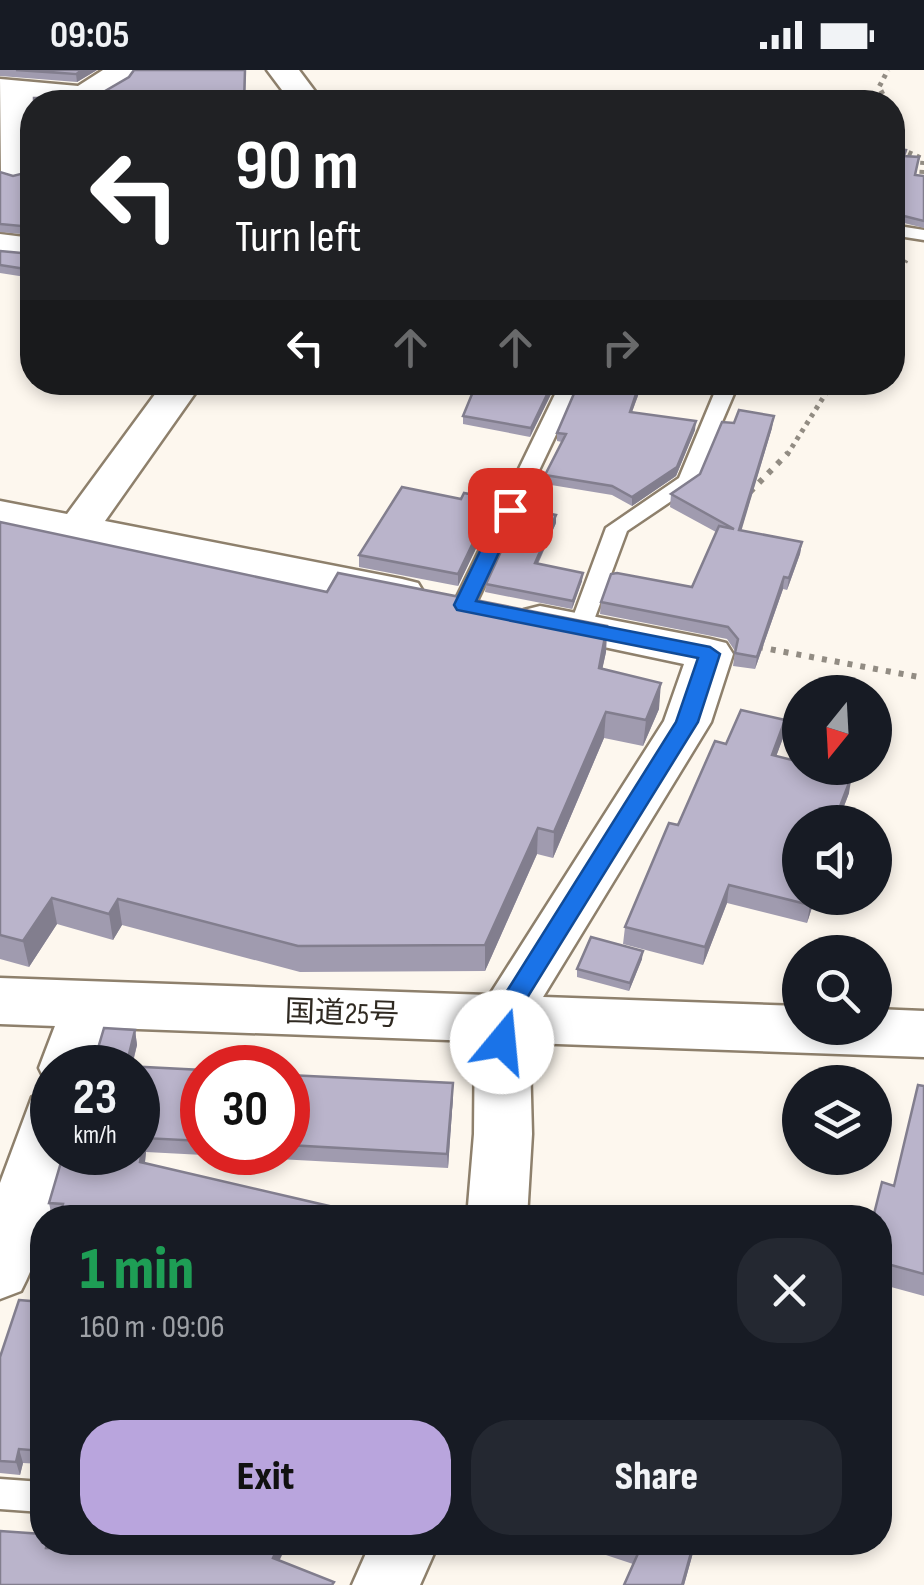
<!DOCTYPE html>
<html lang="en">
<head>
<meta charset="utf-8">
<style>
	body { margin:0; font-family:"Sofia Sans Condensed","Noto Sans JP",sans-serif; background:#242831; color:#f1f3f6; height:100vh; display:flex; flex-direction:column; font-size:38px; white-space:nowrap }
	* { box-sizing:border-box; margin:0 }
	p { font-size:32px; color:#9ea1a6 }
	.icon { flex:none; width:55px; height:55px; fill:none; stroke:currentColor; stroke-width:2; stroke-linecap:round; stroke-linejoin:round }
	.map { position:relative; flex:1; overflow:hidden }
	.panel { position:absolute; left:30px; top:1135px; width:862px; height:350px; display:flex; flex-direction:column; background:#171b24; border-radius:40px; box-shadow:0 5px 15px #0003 }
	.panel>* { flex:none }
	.banner { position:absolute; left:20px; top:20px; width:885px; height:305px; border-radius:40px; box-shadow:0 5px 15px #0003; background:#202124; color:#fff; overflow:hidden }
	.needle { width:65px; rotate:198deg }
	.fabs { position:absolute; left:782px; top:605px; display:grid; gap:20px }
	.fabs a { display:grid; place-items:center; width:110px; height:110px; border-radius:50%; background:#171b24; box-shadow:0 5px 15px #0003; font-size:50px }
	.speed { position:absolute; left:30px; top:975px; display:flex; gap:20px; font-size:50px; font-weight:700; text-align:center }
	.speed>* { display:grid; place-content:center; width:130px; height:130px; border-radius:50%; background:#171b24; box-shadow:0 5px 15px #0003; line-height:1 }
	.speed small { font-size:25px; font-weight:400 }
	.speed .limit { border:15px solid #d22; background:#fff; color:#111 }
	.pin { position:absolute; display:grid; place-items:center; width:85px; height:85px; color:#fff; margin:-42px; border-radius:20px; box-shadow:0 5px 15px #0006 }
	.me { position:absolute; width:110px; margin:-55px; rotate:17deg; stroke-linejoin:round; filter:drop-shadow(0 0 8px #0008) }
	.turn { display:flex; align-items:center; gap:35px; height:210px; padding:0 50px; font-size:45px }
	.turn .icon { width:130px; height:130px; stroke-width:2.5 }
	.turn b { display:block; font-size:70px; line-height:85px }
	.lanes { display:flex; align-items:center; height:95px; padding:0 50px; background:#0003; justify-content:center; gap:50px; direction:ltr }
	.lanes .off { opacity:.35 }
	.round { display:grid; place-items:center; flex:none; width:105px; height:105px; border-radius:40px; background:#242831 }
	.headline { display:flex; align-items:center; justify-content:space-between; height:170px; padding:0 50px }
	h1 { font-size:60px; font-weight:800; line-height:75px; color:#1e9e55 }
	.action { display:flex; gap:20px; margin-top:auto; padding:20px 50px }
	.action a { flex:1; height:115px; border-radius:40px; background:#b9a5dd; color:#111; font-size:40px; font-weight:800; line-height:115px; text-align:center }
	.action a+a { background:#242831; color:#f1f3f6 }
	.status { display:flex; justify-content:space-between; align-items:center; height:70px; padding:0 50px; background:#171b24; direction:ltr }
	.status svg { height:28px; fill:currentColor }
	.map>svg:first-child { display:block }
</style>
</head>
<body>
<div class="status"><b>09:05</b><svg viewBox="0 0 49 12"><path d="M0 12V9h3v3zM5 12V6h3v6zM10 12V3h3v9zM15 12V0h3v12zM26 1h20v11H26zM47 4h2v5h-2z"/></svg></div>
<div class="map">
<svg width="924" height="1515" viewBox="0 0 924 1515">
	<rect width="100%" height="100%" fill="#fdf7ee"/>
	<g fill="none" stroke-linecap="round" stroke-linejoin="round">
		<defs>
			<g id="lane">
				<path d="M892,155L924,160V170L892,165Z"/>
				<path d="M561,312H581L475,535L472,540H456L453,535Z"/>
				<path d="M719,312H739L695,415L627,461L591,558L580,565L572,563L569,558L606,458L679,408Z"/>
				<path d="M0,1409L42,1412V1442L0,1439Z"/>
			</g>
			<g id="street">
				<path d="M103,0H137C111,37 73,35 32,32L30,100L25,107L13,110L1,107L0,9L78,16Z"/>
				<path d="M267,0H299L323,32H291Z"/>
				<path d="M0,164L32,168V190L0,186Z"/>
				<path d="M164,312H203L105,451L402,509L418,513L424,523L418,533L402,537L0,457V431L67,444Z"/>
				<path d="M540,536L710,569L726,573L733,584L711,652L529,950L532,1064L527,1148H467L474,1064L475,948L664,651L684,594L524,560L517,550L524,540Z"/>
				<path d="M88,913L107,919L115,934L95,998H52V1015L47,1014L39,998L69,919Z"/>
				<path d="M52,1020V1082H68L48,1148H42C42,1174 33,1198 21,1221L0,1229V1113L32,1027Z"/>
				<path d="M371,1472H439L420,1515H352Z"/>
			</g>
			<path id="highway" d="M0,908L800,936V958H875V939L924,941V987L0,954Z"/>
		</defs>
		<!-- lane casing -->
		<use href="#lane" stroke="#8e806c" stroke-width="5"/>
		<!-- street casing -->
		<use href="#street" stroke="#8e806c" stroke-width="5"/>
		<!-- highway casing -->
		<use href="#highway" stroke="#8e806c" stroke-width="5"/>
		<!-- path-far1 -->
		<g stroke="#928c83" stroke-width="5" stroke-dasharray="4 5" stroke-linecap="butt">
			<path d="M887,32L879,17L888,0"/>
			<path d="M892,75L923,89L921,114"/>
			<path d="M892,216L906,190"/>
			<path d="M787,385L833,312"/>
		</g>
		<!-- path -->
		<g stroke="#928c83" stroke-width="6" stroke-dasharray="5 8" stroke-linecap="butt">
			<path d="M750,422L788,383"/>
			<path d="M758,577L924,608"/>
		</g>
		<!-- lane -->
		<use href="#lane" fill="#fff" fill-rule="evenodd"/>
		<!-- street -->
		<use href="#street" fill="#fff" fill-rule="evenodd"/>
		<!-- highway -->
		<use href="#highway" fill="#fff" fill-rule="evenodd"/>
	</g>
	<!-- wall -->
	<g fill="#a09baf">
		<path d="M0,0H97L77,12L0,6Z"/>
		<path d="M134,0H246L245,32H102L100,24L129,7Z"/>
		<path d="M32,77V165L0,162V102L13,106L25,103L32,94Z"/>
		<path d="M892,78L904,86L915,105L924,106V158L892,150Z"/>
		<path d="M0,181L32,184V208L0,203Z"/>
		<path d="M477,312H557L530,367L463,354V346Z"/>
		<path d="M643,312L632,342L695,360L676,406L632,436L612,425L545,414V405L562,372L557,371V363Z"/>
		<path d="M772,358L741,460L802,472L800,484L787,520L783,519L755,599L733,596L735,581L727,569L600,544L601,532L692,517L716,462L670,437L671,424Z"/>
		<path d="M461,429L494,441L458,516L359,497V485Z"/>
		<path d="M0,452L327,522L607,556L606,582L602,599L659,639L643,676L604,668L553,788L537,784L485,901L300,902L122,855L113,870L57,854L29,897L0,889Z"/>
		<path d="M556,453L538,494L582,511L572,539L485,522L486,514Z"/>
		<path d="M785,650L783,668L776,686L849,723L838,752H800L815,828L807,853L727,833L703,895L623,874L625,857L678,755L726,674Z"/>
		<path d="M642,889L629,921L577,907V899Z"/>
		<path d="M135,960L137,975L132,997L202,1000V1082H288V1005L453,1027L448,1098L146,1082L145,1093L59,1148L52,1147L49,1133L138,1082L84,998L96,985Z"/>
		<path d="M924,1016V1226L880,1214V1148L894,1116Z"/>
		<path d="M42,1232V1394L23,1393L20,1405L0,1403V1287Z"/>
		<path d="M567,1472H696L684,1515L633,1494Z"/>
	</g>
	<!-- shaded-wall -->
	<g fill="#827e8e">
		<path d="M83,0H97L77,12L76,4Z"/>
		<path d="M553,312H557L530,367L531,358Z"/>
		<path d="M640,312H643L629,350L630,342Z"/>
		<path d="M774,346L772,358L738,472L739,460Z"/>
		<path d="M696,351L695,360L676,406L632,436V427Z"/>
		<path d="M494,429V441L458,516V504Z"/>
		<path d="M556,445V453L534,501L535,493Z"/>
		<path d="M802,472L800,484L787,520L789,508Z"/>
		<path d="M583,503L582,511L572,539L573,531Z"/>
		<path d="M784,507L783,519L755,599L757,587Z"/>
		<path d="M607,556L606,582L597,624L599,598Z"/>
		<path d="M661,613L659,639L643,676L646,650Z"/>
		<path d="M606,642L604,668L553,788L554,762Z"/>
		<path d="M785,650L783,668L770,703L772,685Z"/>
		<path d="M852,705L849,723L838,752H834Z"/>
		<path d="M538,758L537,784L485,901V875Z"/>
		<path d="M729,815L727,833L703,895L705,877Z"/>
		<path d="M52,828L57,854L29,897L23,871Z"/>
		<path d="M813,828H815L807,853L810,835Z"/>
		<path d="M118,829L122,855L113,870L109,844Z"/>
		<path d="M643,881L642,889L629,921L630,913Z"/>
		<path d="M135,960L137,975L131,998H126Z"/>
		<path d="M453,1013V1027L448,1098L447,1084Z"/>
		<path d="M144,1068L146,1082L143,1107L140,1092Z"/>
		<path d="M19,1379L23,1393L20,1405L16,1392Z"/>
		<path d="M281,1472L283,1483L275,1500L273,1488Z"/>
		<path d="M694,1472H696L684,1515H682Z"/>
	</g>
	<!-- building -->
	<g fill="#bab4cb" stroke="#827e8e" stroke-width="2.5">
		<path d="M16,0H83L76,4Z"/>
		<path d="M134,0H245L244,32H208V30L100,24L129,7Z"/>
		<rect x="34" y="28" width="49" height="4"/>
		<path d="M32,77V157L0,154V102L13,106L25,103L32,94Z"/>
		<path d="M892,78L906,80L904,86L919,87L915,105L924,106V151L892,143Z"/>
		<path d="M0,181L32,184V200L0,195Z"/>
		<path d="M477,312H553L531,358L463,346Z"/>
		<path d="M579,312H640L630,342L696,351L677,397L632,427L612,416L545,405L566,364L557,363Z"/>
		<path d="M739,340L774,346L739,460L802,472L789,508L784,507L757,587L735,583L738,569L728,557L601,532L611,504L617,503L692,517L719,456L734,459L671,424L700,404L722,352L734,353Z"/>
		<path d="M402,417L461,429L464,423L494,429L458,504L359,485Z"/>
		<path d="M521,438L556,445L535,493L583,503L573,531L486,514Z"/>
		<path d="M0,452L327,522L338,503L607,556L599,598L661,613L646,650L606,642L554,762L538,758L485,875L298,876L118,829L109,844L52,828L23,871L0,865Z"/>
		<path d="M741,640L785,650L772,685L800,692V698H822L852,705L834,752H800V828H813L810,835L729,815L705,877L625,857L669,753L678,755L715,671L726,674Z"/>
		<path d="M591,867L643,881L630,913L577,899Z"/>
		<path d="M104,958L135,960L126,996L202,1000V1071L144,1068L140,1092L329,1136L325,1148H59L63,1134L49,1133L64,1082H138V998H84L87,987L96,985Z"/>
		<path d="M288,1005L453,1013L447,1084L288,1075Z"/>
		<path d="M918,1015L924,1016V1204L880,1192V1148H873L882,1112L894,1116Z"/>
		<path d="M19,1230L42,1232V1381L19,1379L16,1392L0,1391V1287Z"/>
		<path d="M0,1461L42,1464V1472H47L46,1478L165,1481L167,1472H280L273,1488L334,1512L332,1515H0Z"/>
		<path d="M621,1472H694L682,1515H624L640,1479Z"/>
	</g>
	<!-- route -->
	<path fill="#1a73e8" stroke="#114b97" stroke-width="2.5" d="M510,434L519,440L476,531L710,577L720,584L698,652L514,949L511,978H493L490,948L676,652L698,588L457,540L454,535L500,440Z"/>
	<g text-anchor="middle" stroke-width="8" stroke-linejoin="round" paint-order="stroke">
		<!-- street labels -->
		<g font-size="30" fill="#2f2921" stroke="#fff">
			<text transform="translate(342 943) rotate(2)" y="10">国道25号</text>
		</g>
	</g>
</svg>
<div class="fabs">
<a><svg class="needle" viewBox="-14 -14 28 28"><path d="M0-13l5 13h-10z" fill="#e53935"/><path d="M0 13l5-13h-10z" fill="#9ea1a6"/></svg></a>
<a><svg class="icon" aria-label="sound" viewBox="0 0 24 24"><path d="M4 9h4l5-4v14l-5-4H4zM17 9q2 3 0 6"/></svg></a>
<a><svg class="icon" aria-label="search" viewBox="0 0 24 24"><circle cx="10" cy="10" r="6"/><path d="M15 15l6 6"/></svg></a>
<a><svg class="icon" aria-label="layers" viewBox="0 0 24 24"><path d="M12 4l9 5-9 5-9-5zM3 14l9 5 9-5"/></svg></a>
</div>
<div class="speed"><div>23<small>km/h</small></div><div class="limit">30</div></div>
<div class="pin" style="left:510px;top:440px;background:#d93025"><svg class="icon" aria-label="arrive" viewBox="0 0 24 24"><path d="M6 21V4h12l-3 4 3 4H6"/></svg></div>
<svg class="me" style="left:502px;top:972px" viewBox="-20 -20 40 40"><circle r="19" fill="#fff"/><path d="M0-13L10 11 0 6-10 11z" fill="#1a73e8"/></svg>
<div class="banner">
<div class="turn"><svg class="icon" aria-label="left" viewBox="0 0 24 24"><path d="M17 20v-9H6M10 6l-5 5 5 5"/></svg><div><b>90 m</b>Turn left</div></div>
<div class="lanes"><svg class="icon" aria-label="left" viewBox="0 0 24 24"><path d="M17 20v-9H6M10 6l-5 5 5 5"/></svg><svg class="icon off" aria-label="ahead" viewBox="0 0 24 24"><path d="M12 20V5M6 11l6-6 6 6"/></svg><svg class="icon off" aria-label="ahead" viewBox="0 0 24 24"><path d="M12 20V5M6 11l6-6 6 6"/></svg><svg class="icon off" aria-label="right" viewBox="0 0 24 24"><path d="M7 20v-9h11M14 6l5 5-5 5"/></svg></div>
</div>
<section class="panel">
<div class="headline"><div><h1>1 min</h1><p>160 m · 09:06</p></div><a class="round"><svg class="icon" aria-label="close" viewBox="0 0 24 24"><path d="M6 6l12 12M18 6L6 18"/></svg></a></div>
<div class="action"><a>Exit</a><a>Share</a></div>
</section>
</div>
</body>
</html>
